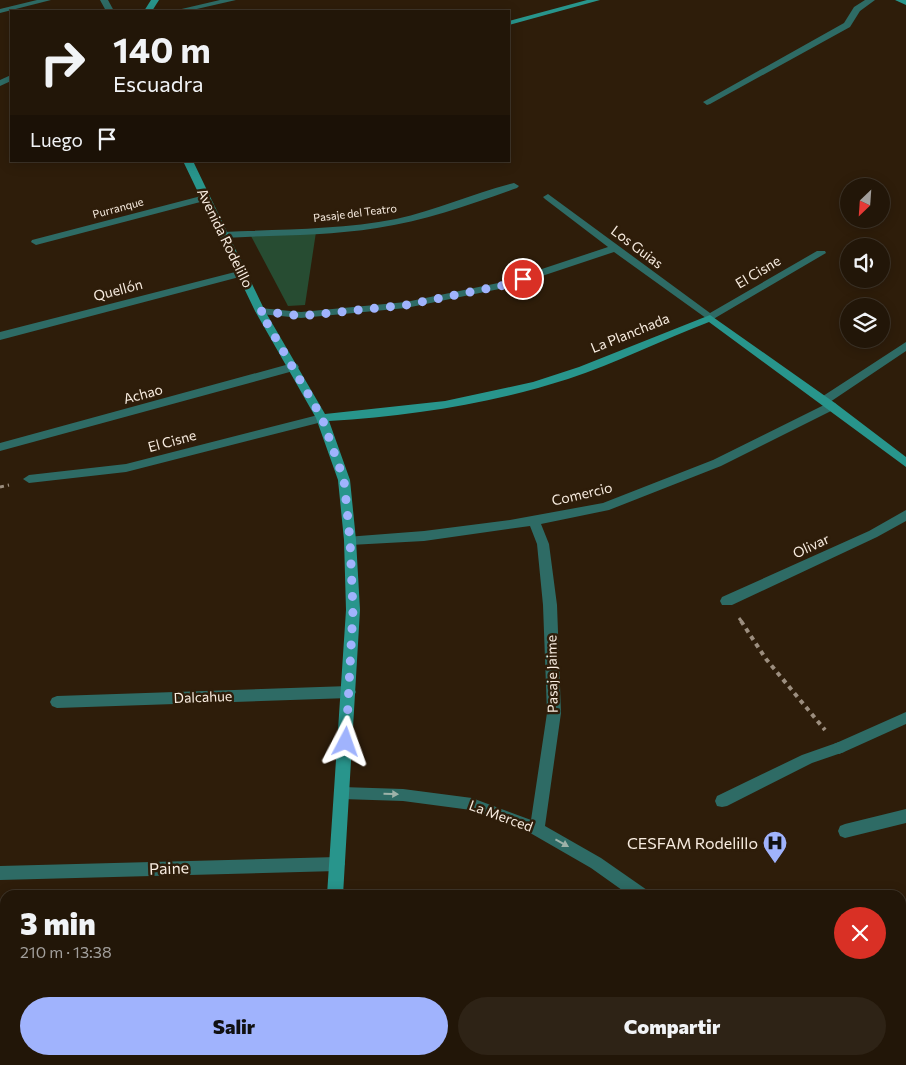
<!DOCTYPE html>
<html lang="es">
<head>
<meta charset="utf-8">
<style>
	body { margin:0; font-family:Commissioner,sans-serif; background:#2e2316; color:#f1f3f6; height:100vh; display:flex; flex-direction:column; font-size:19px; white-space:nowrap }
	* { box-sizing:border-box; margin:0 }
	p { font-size:16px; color:#a29f9c }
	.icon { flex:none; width:28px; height:28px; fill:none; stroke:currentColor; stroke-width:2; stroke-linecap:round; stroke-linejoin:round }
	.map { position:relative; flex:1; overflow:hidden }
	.sheet { position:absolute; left:0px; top:890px; width:906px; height:175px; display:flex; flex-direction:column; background:#221608; border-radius:15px 15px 0 0; box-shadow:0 2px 12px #0003,0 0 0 1px #3f3529 }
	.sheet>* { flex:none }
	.hud { position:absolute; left:10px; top:10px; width:500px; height:152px; border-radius:0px; box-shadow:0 2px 12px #0003,0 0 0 1px #3f3529; background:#221608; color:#f1f3f6; overflow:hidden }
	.needle { width:32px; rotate:205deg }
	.tools { position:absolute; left:840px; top:178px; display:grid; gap:10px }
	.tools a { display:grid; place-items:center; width:50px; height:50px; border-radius:50%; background:#221608; box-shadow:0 2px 12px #0003,0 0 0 1px #3f3529; font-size:25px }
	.pin { position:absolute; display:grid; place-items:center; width:42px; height:42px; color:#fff; margin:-21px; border:2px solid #fff; border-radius:50%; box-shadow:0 1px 5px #0007 }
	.me { position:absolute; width:55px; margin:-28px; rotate:4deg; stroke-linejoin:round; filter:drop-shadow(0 0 4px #0008) }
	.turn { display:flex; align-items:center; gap:18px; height:105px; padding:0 20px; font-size:22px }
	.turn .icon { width:65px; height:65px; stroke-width:2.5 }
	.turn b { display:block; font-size:35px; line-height:42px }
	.then { display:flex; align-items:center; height:48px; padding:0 20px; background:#0003; gap:10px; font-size:19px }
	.round { display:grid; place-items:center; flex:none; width:52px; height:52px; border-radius:26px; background:#2e2316 }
	.overview { display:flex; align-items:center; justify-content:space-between; height:85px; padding:0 20px }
	h1 { font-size:30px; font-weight:800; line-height:38px }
	.primary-button { display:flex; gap:10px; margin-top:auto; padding:10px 20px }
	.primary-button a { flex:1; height:58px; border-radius:30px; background:#a0b3fd; color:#111; font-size:20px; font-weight:800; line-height:58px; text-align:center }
	.primary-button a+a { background:#2e2316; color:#f1f3f6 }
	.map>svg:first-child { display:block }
</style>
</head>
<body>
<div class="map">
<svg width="906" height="1065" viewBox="0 0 906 1065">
	<rect width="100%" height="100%" fill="#2e1d0a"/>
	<!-- green -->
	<path fill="#274c32" d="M316,232L305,305L288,306L251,236Z"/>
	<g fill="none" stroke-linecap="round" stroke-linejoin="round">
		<!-- path-far1 -->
		<g stroke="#9c8e7f" stroke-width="3" stroke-dasharray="4 4" stroke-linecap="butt">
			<path d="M0,487L9,485"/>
			<path d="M739,618L742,622"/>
		</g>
		<!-- path -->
		<path stroke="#9c8e7f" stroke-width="4" stroke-dasharray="4.5 4.5" stroke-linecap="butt" d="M741,621L766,659L825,730"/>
		<!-- lane -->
		<g fill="#2e6b65" fill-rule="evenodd">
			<path d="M865,0H875L860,11L850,27L710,104L707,105L703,102L844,23L854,7Z"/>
			<path d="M839,742L844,744L846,748L844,752L812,763L727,806L722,807L717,806L715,801L717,796L802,755Z"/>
			<path d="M906,809V823L845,838L840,836L838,831L840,826L845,824Z"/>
		</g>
		<!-- street -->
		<g fill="#2e6b65" fill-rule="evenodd">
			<path d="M37,0H51L0,13V9Z"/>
			<path d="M100,0H108L114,11H106Z"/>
			<path d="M220,0H236L188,11H173Z"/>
			<path d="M11,75V81L0,86V80Z"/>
			<path d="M514,183L519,186L517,188C472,204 425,221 377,228C327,236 275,235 224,238L219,235L224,232C281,229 340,230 396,219C437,210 474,193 514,183Z"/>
			<path d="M548,194L710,313L817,251H825L826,253L710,321L614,252L509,287L406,308L301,318L260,314L255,311L260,308L301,312L406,302L503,282L608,247L545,199L543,197Z"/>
			<path d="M205,195L208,196V200L36,245L31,242L32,240Z"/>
			<path d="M243,270L247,271L248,273L247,275L0,340V332Z"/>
			<path d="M906,342V351L830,402L835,403L837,406L835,409L721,466L609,510L541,524L549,544L557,605L561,713L545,826L601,858L647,890L650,895H629L591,868L532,834L471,810L403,801L342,799L337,797L335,793L337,789L342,787L403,789L472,798L531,820L547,713L543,605L537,544L530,526L424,541L350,545L346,543L344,540L346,537L424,531L510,520L603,503L713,460L824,405L818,401L820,398Z"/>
			<path d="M293,363L297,364L299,367L297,370L0,451V443Z"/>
			<path d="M322,414L328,418L326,421L126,472L29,483L23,479L29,475L126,464Z"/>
			<path d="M906,510V521L877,537L732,605H722L720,601L722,597L869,531Z"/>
			<path d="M349,686L354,688L356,692L354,696L349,698L57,708L52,706L50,702L52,698L57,696Z"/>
			<path d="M906,712V724L844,752L839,754L834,752L832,748L834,744Z"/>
			<path d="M337,857L342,859L345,864L342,869L337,871L0,880V866Z"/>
			<path d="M469,1060H490L492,1065H471Z"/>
			<path d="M814,1060H833L835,1065H816Z"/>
		</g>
		<!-- secondary -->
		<g fill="#28958c" fill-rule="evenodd">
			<path d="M151,0H159L152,11H144Z"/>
			<path d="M587,0H600L509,25V21Z"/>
			<path d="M895,0H906V5Z"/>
			<path d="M183,161H193L265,311L325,414L445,401L533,382L579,367L710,315L835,403L906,457V467L709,322C662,340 616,363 568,379C490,404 410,416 329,421L350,480L356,540L360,610L343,895H327L346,610L344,540L338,480L316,418L255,311Z"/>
			<path d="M314,1060H330L329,1065H313Z"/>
		</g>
	</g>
	<!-- one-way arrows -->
	<defs><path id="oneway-solid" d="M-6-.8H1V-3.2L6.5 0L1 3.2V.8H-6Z" transform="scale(1.25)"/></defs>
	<g fill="#9db2a9">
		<use href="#oneway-solid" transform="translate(391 794) rotate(2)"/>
		<use href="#oneway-solid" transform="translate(562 843) rotate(29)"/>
	</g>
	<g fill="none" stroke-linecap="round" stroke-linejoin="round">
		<!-- route -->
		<path stroke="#a0b3fd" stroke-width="9" stroke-dasharray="0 16.2" d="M346,742L353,610L350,540L344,480L322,418L260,311L301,316L406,305L505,285L523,279"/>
	</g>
	<!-- icons -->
	<defs>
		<symbol id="hospital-pin" viewBox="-11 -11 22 30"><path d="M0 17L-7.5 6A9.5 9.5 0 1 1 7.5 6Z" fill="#a0b3fd" stroke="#2e1d0a"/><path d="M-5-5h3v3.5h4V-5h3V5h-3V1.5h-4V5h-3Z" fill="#111"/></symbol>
	</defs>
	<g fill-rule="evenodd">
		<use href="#hospital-pin" x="761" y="829" width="28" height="38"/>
	</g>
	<g text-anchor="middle" stroke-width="5" stroke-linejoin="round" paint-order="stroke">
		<!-- far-street labels -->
		<g font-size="11" fill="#f8ece0" stroke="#2e1d0a">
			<text transform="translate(118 208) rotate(-15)" y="4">Purranque</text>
			<text transform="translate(355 213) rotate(-7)" y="4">Pasaje del Teatro</text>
		</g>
		<!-- street labels -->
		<g font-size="14" fill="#f8ece0" stroke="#2e1d0a">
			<text transform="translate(225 238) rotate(64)" y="5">Avenida Rodelillo</text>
			<text transform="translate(637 247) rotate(37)" y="5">Los Guias</text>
			<text transform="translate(758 272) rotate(-31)" y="5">El Cisne</text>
			<text transform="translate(118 290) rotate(-15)" y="5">Quellón</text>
			<text transform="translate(630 333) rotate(-22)" y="5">La Planchada</text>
			<text transform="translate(143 394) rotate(-15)" y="5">Achao</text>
			<text transform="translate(172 441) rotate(-15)" y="5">El Cisne</text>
			<text transform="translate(582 494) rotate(-13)" y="5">Comercio</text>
			<text transform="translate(811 546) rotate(-25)" y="5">Olivar</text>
			<text transform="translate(552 674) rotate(-91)" y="5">Pasaje Jaime</text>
			<text transform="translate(203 697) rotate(-2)" y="5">Dalcahue</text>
			<text transform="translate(501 816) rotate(20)" y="5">La Merced</text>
		</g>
		<!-- near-poi labels -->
		<g font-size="16" fill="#f8ece0" stroke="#2e1d0a" text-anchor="end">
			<text x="758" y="849">CESFAM Rodelillo</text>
		</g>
		<!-- near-street labels -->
		<g font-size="16" fill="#f8ece0" stroke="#2e1d0a">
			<text transform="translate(169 868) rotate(-2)" y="6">Paine</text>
		</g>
	</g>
</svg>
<div class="tools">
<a><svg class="needle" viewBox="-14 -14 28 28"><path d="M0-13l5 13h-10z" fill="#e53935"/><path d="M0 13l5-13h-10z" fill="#a29f9c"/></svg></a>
<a><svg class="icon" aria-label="sound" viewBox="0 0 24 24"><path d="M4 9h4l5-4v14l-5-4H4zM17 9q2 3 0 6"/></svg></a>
<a><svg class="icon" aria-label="layers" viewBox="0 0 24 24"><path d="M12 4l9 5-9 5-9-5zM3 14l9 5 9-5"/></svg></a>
</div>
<div class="pin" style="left:523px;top:279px;background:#d93025"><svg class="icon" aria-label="arrive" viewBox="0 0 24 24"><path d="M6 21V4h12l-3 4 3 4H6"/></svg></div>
<svg class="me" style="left:346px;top:742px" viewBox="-20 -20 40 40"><path d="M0-17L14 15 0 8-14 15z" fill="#a0b3fd" stroke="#fff" stroke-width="4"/></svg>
<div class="hud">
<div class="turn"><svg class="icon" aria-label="right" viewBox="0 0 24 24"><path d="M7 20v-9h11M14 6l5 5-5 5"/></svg><div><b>140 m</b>Escuadra</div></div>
<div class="then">Luego<svg class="icon" aria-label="arrive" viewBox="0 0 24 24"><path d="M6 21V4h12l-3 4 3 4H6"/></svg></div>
</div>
<section class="sheet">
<div class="overview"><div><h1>3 min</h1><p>210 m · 13:38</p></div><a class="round" style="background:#d93025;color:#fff"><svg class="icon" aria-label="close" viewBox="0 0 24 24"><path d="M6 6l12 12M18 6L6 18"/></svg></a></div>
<div class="primary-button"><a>Salir</a><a>Compartir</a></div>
</section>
</div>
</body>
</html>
